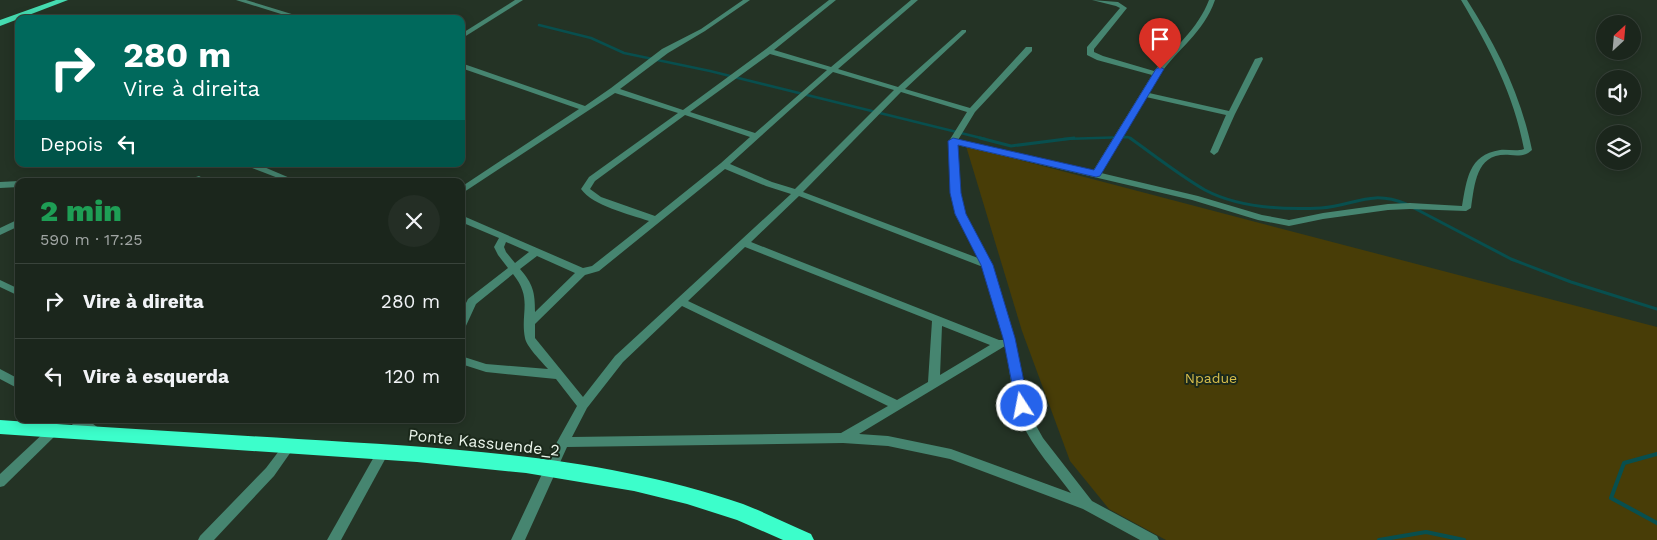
<!DOCTYPE html>
<html lang="pt">
<head>
<meta charset="utf-8">
<style>
	body { margin:0; font-family:"Work Sans",sans-serif; background:#242e25; color:#f1f3f6; height:100vh; display:flex; flex-direction:column; font-size:19px; white-space:nowrap }
	* { box-sizing:border-box; margin:0 }
	p { font-size:16px; color:#a0a5a3 }
	.icon { flex:none; width:28px; height:28px; fill:none; stroke:currentColor; stroke-width:2; stroke-linecap:round; stroke-linejoin:round }
	.map { position:relative; flex:1; overflow:hidden }
	.sheet { position:absolute; left:15px; top:178px; width:450px; height:245px; display:flex; flex-direction:column; background:#1b261c; border-radius:10px; box-shadow:0 2px 12px #0003,0 0 0 1px #39433b }
	.sheet>* { flex:none }
	.guide { position:absolute; left:15px; top:15px; width:450px; height:152px; border-radius:10px; box-shadow:0 2px 12px #0003,0 0 0 1px #39433b; background:#00695c; color:#fff; overflow:hidden }
	.needle { width:32px; rotate:26deg }
	.controls { position:absolute; left:1596px; top:15px; display:grid; gap:10px }
	.controls a { display:grid; place-items:center; width:45px; height:45px; border-radius:50%; background:#1b261c; box-shadow:0 2px 12px #0003,0 0 0 1px #39433b; font-size:25px }
	.pin { position:absolute; display:grid; place-items:center; width:42px; height:42px; color:#fff; margin:-51px -21px; border-radius:50% 50% 50% 0; rotate:-45deg; box-shadow:0 0 5px #0007 }
	.pin .icon { rotate:45deg }
	.me { position:absolute; width:55px; margin:-28px; rotate:349deg; stroke-linejoin:round; filter:drop-shadow(0 0 4px #0008) }
	.turn { display:flex; align-items:center; gap:18px; height:105px; padding:0 25px; font-size:22px }
	.turn .icon { width:65px; height:65px; stroke-width:2.5 }
	.turn b { display:block; font-size:35px; line-height:42px }
	.then { display:flex; align-items:center; height:48px; padding:0 25px; background:#0003; gap:10px; font-size:19px }
	.round { display:grid; place-items:center; flex:none; width:52px; height:52px; border-radius:26px; background:#242e25 }
	.overview { display:flex; align-items:center; justify-content:space-between; height:85px; padding:0 25px }
	h1 { font-size:30px; font-weight:800; line-height:38px; color:#1e9e55 }
	ul { padding:0; list-style:none }
	li { display:flex; align-items:center; gap:15px; height:75px; padding:0 25px; border-top:1px solid #39433b }
	li div { flex:1 }
	li b { display:block; font-size:19px }
	li em { font-style:normal }
	.map>svg:first-child { display:block }
</style>
</head>
<body>
<div class="map">
<svg width="1657" height="540" viewBox="0 0 1657 540">
	<rect width="100%" height="100%" fill="#243325"/>
	<!-- green -->
	<path fill="#483d07" d="M966,146L1657,327V540H1166L1109,509L1070,461L1022,331Z"/>
	<g fill="none" stroke-linecap="round" stroke-linejoin="round">
		<!-- stream-far2 -->
		<g stroke="#084f4e" stroke-width="2.5">
			<path d="M539,25L591,38L624,53L710,71L985,139"/>
			<path d="M1064,139L1128,137L1132,139"/>
		</g>
		<!-- stream-far1 -->
		<g stroke="#084f4e" stroke-width="3">
			<path d="M980,138L1011,146L1074,138"/>
			<path d="M1130,138C1154,155 1179,175 1205,190C1239,208 1283,210 1321,208C1354,206 1370,189 1406,204"/>
			<path d="M1414,208L1511,259L1571,282L1657,309"/>
		</g>
		<!-- stream -->
		<g stroke="#084f4e" stroke-width="4">
			<path d="M1657,454L1624,463L1611,498L1657,523"/>
			<path d="M1379,540L1426,532L1464,540"/>
		</g>
		<!-- minor -->
		<g fill="#468570" fill-rule="evenodd">
			<path d="M236,0H246L308,19H297Z"/>
			<path d="M515,0H523L461,39V34Z"/>
			<path d="M743,0H750L705,31L668,53L620,89L683,110L766,49L829,0H836L774,50L831,67L911,0H918L838,69L898,87L962,30H966V32L905,89L970,108L1026,47H1032V51L975,112L958,140L1093,171L1152,75L1097,60L1087,55V47L1120,8L1116,6L1092,0L1118,2L1127,8L1094,49V52L1103,56L1154,71C1174,48 1198,29 1209,0H1215C1203,34 1178,48 1159,76C1155,81 1152,87 1149,93L1229,111L1255,59L1262,57L1263,59L1235,114L1218,152L1214,155L1210,152L1226,115L1146,97L1101,173L1198,196L1262,215L1289,220L1323,213L1388,204L1410,203L1462,206C1467,180 1468,155 1500,150C1508,149 1516,152 1524,149C1514,95 1489,47 1461,0H1467C1497,47 1521,95 1532,150C1526,156 1518,156 1510,155C1476,152 1475,183 1471,208L1466,211L1410,209L1388,210L1323,219L1289,226L1258,220L1192,200L957,145L961,193L965,214L992,265L1014,338L1028,405L1034,422L1043,438L1092,501L1157,536L1159,540H1140L1083,509L950,459L888,446L843,443L567,447L525,540H511L557,442L577,406L556,379L486,372L461,364V356L486,364L548,369C542,362 526,346 525,338C520,312 533,299 513,274L476,304L465,328L461,329V313L468,299L508,268L498,255L494,247L499,238L461,222V215L583,268L592,266L649,221C629,214 593,206 581,189L589,177L678,113L615,93L461,194V187L579,109L461,68V63L585,106L611,88L662,49L701,29ZM770,54L827,70L755,133L690,112ZM833,72L894,90L795,189L772,182L730,164L792,108ZM901,92L967,112L949,141L951,193L955,214L978,258L803,192ZM685,115L750,137L721,163L655,216L601,197L590,189L595,181ZM725,169L766,186L791,194L615,356L583,397L535,338V324L585,275L599,271ZM799,196L983,267L1004,340H999L751,242ZM506,242L529,252L515,263L506,252L504,247ZM745,247L932,321L928,382L897,400L688,301ZM537,256L575,273L535,312C535,292 533,284 520,269ZM682,306L888,406L841,433L572,437L587,408L623,362ZM942,326L990,345L940,375ZM1005,346C1010,371 1012,399 1022,423C1033,448 1055,471 1071,493L951,449L888,436L859,434Z"/>
			<path d="M246,164H257L297,181H286L247,166Z"/>
			<path d="M199,176L208,181H196L195,179L196,177Z"/>
			<path d="M19,181V187L0,188V182Z"/>
			<path d="M19,219V226L0,235V228Z"/>
			<path d="M0,280L19,289V296L0,287Z"/>
			<path d="M0,369L19,379V389L0,379Z"/>
			<path d="M67,419C80,418 95,421 102,433L100,436C90,440 77,428 69,422Z"/>
			<path d="M52,427L56,429L58,432L56,435L4,486L0,487V474L48,429Z"/>
			<path d="M289,441L293,443L295,446L274,476L214,540H198L200,536L266,468L285,443Z"/>
			<path d="M383,447L387,448L389,452L341,540H327L379,448Z"/>
		</g>
		<!-- major -->
		<path fill="#45dcb1" fill-rule="evenodd" d="M56,0H68L0,26V20Z"/>
		<!-- highway -->
		<path fill="#3cfecb" fill-rule="evenodd" d="M0,420C99,427 198,433 298,439C447,448 600,455 743,504C766,513 788,524 811,534L814,540H783L737,520L687,504L634,491L526,473L417,462L0,434Z"/>
	</g>
	<!-- route -->
	<path fill="#2563eb" stroke="#184099" d="M1160,67L1164,69L1100,176L1096,177L958,145L961,193L966,214L993,265L1015,338L1029,406L1027,409L1022,411L1017,409L1003,338L981,265L955,214L950,193L948,141L953,138L1094,170L1156,69Z"/>
	<g text-anchor="middle" stroke-width="4" stroke-linejoin="round" paint-order="stroke">
		<!-- park labels -->
		<g font-size="14" fill="#d9bf4c" stroke="#1b291b">
			<text x="1211" y="383">Npadue</text>
		</g>
		<!-- near-street labels -->
		<g font-size="16" fill="#ebf5eb" stroke="#1b291b">
			<text transform="translate(484 442) rotate(6)" y="6">Ponte Kassuende_2</text>
		</g>
	</g>
</svg>
<div class="controls">
<a><svg class="needle" viewBox="-14 -14 28 28"><path d="M0-13l5 13h-10z" fill="#e53935"/><path d="M0 13l5-13h-10z" fill="#a0a5a3"/></svg></a>
<a><svg class="icon" aria-label="sound" viewBox="0 0 24 24"><path d="M4 9h4l5-4v14l-5-4H4zM17 9q2 3 0 6"/></svg></a>
<a><svg class="icon" aria-label="layers" viewBox="0 0 24 24"><path d="M12 4l9 5-9 5-9-5zM3 14l9 5 9-5"/></svg></a>
</div>
<div class="pin" style="left:1160px;top:69px;background:#d93025"><svg class="icon" aria-label="arrive" viewBox="0 0 24 24"><path d="M6 21V4h12l-3 4 3 4H6"/></svg></div>
<svg class="me" style="left:1022px;top:406px" viewBox="-20 -20 40 40"><circle r="17" fill="#2563eb" stroke="#fff" stroke-width="3"/><path d="M0-11L8 9 0 5-8 9z" fill="#fff"/></svg>
<div class="guide">
<div class="turn"><svg class="icon" aria-label="right" viewBox="0 0 24 24"><path d="M7 20v-9h11M14 6l5 5-5 5"/></svg><div><b>280 m</b>Vire à direita</div></div>
<div class="then">Depois<svg class="icon" aria-label="left" viewBox="0 0 24 24"><path d="M17 20v-9H6M10 6l-5 5 5 5"/></svg></div>
</div>
<section class="sheet">
<div class="overview"><div><h1>2 min</h1><p>590 m · 17:25</p></div><a class="round"><svg class="icon" aria-label="close" viewBox="0 0 24 24"><path d="M6 6l12 12M18 6L6 18"/></svg></a></div>
<ul>
<li><svg class="icon" aria-label="right" viewBox="0 0 24 24"><path d="M7 20v-9h11M14 6l5 5-5 5"/></svg><div><b>Vire à direita</b></div><em>280 m</em></li>
<li><svg class="icon" aria-label="left" viewBox="0 0 24 24"><path d="M17 20v-9H6M10 6l-5 5 5 5"/></svg><div><b>Vire à esquerda</b></div><em>120 m</em></li>
</ul>
</section>
</div>
</body>
</html>
